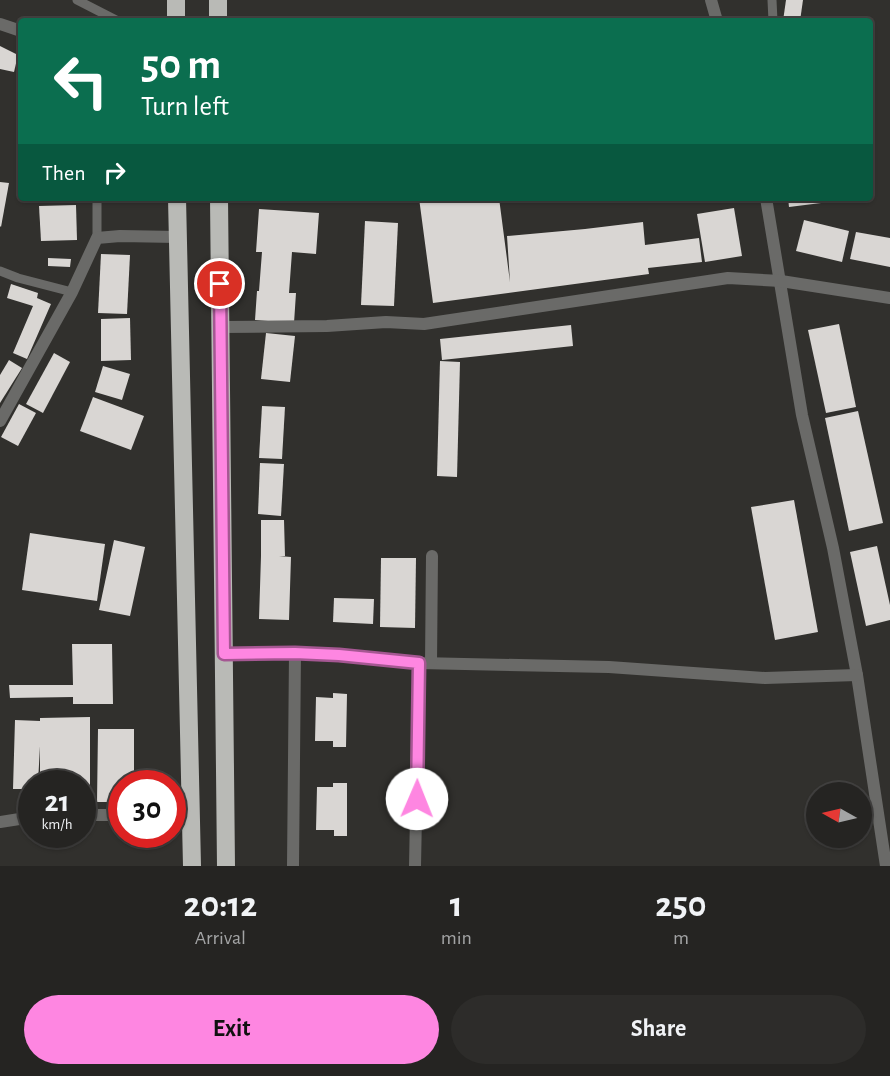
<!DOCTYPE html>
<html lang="en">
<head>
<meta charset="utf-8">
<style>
	body { margin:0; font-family:"Alegreya Sans",sans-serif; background:#2d2c2a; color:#f1f3f6; height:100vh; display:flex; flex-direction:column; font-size:22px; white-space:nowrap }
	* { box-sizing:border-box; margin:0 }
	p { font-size:20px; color:#a3a4a5 }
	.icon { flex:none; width:33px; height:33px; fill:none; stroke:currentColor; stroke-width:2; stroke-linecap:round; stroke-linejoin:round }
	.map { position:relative; height:866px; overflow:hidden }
	.panel { display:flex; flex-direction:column; background:#252422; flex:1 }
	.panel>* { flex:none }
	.guide { position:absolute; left:18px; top:18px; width:855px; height:183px; border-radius:6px; box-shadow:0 2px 4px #0004,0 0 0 2px #424140; background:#0b6e4f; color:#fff; overflow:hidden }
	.needle { width:39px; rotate:278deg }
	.controls { position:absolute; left:806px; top:782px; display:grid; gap:12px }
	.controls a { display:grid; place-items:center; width:66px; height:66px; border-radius:50%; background:#252422; box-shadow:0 2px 4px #0004,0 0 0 2px #424140; font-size:30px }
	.speed { position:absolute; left:18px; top:770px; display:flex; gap:12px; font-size:30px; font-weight:700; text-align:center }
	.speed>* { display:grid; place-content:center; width:78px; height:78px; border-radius:50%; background:#252422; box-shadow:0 2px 4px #0004,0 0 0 2px #424140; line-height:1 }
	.speed small { font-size:15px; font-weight:400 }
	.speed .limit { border:9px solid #d22; background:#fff; color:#111 }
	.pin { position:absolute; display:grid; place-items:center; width:51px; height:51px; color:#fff; margin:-26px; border:3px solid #fff; border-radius:50%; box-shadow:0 2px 6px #0007 }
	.me { position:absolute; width:66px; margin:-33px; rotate:1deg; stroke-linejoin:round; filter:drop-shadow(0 0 4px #0008) }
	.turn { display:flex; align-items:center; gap:21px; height:126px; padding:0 24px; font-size:27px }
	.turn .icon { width:78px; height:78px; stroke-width:2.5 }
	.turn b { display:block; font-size:42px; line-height:51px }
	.then { display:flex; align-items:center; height:57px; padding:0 24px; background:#0003; gap:12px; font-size:22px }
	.eta { display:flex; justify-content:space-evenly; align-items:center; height:102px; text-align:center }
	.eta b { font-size:36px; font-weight:700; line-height:42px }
	.button { display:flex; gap:12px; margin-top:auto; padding:12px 24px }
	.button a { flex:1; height:69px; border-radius:36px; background:#fe86e1; color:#111; font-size:24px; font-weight:700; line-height:69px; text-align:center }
	.button a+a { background:#2d2c2a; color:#f1f3f6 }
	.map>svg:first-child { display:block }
</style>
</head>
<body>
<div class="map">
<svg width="890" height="866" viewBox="0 0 890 866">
	<rect width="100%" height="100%" fill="#31302d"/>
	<!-- building -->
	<g fill="#d9d6d3">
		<path d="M786,0H803L800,21H783Z"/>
		<path d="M0,46L18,55L14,72L0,69Z"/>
		<path d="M0,182L9,183L1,227L0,226Z"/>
		<path d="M419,198H499L510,282L507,236L585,229L643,222L645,245L699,238L702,262L648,268L649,274L433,303Z"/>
		<path d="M788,198H820L821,203L789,207Z"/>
		<path d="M76,205L77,240L41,241L39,206Z"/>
		<path d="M734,208L742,256L705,262L697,214Z"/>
		<path d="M259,209L319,213L316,254L292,252L289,293H296L294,323L255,320L257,291H259L262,252H256Z"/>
		<path d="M804,220L849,231L842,262L796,251Z"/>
		<path d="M365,221L398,223L394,306L361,305Z"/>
		<path d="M856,232L890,238V267L850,259Z"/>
		<path d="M101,254L130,255L127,314L98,313Z"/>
		<path d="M48,258L71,259L70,267L48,266Z"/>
		<path d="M11,284L38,293L37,298L51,304L27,359L13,353L33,306L7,298Z"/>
		<path d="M130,318L131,360L101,361V319Z"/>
		<path d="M839,324L856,407L826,413L808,330Z"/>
		<path d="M571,325L573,346L442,360L440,339Z"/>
		<path d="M266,333L295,336L290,382L261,379Z"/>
		<path d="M54,353L70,362L43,413L26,404Z"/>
		<path d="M9,360L22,368L0,403V375Z"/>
		<path d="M440,361L460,362L457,477L437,476Z"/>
		<path d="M103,366L130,374L122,400L95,392Z"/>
		<path d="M93,397L144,416L131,450L80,431Z"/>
		<path d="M19,404L36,413L18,446L1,437Z"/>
		<path d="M262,406L285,407L282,459L259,458Z"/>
		<path d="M858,411L883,523L849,531L825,418Z"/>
		<path d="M260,463L284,464L281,516L258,514Z"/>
		<path d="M794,500L818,632L775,640L751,507Z"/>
		<path d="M261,520H284L285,556H279L291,557L289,620L259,619L261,556Z"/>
		<path d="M30,533L105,544L97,601L22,590Z"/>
		<path d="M114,540L145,547L130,616L99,610Z"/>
		<path d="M877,546L890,605V620L866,626L850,552Z"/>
		<path d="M381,558H416L415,628L380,627Z"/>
		<path d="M334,598L374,599L373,624L333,622Z"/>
		<path d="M72,644H112L113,704H73V697L10,698L9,685H73Z"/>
		<path d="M333,693L347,694L346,747H333V741H315L316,697L333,698Z"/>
		<path d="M90,717V790H82V783H40V746L38,783H32V789H13L15,720L40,721V718Z"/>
		<path d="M98,729H134V783H122V802H97Z"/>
		<path d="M333,783H347V836H334V830H316L317,787H333Z"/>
	</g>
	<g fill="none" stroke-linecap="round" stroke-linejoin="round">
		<!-- lane -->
		<g stroke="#6a6a68" stroke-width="9">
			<path d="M77,0L118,21"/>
			<path d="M772,0L773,21"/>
			<path d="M97,238V198"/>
			<path d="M0,271L18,278L72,292"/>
		</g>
		<!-- street -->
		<g stroke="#6a6a68" stroke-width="12">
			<path d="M711,0L717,21"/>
			<path d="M0,24L21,31"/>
			<path d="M766,198L802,415L833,548L857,675L886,866"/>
			<path d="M221,327L327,326L386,322L424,324L728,278L781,281L890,298"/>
			<path d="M0,421L72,292L97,238L120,236L177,237"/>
			<path d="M224,654L295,653L339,655L419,663L609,667L765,678L857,675"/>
			<path d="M431,663L432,556"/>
			<path d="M82,815H122"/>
			<path d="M172,821L191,824"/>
			<path d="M0,822L32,817"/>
			<path d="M293,866L295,653"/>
			<path d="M415,866L419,663"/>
		</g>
		<!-- highway -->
		<g stroke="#b9bab6" stroke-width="18">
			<path d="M176,0V21"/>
			<path d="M218,0V21"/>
			<path d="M177,198L192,866"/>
			<path d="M219,198L226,866"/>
		</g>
	</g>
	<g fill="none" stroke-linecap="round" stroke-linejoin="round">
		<defs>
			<path id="route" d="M220,284L224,654L295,653L339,655L419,663L417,799"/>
		</defs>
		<!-- route casing -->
		<use href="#route" stroke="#a55792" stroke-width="15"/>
		<!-- route -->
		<use href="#route" stroke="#fe86e1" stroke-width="10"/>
	</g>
</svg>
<div class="controls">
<a><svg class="needle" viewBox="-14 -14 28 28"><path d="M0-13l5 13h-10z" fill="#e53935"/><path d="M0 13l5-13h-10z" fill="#a3a4a5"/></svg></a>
</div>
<div class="speed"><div>21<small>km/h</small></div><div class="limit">30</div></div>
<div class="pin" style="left:220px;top:284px;background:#d93025"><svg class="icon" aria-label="arrive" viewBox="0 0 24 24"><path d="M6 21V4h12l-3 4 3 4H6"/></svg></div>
<svg class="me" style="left:417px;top:799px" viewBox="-20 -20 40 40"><circle r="19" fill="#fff"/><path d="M0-13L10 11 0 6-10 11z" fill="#fe86e1"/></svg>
<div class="guide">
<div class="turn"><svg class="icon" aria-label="left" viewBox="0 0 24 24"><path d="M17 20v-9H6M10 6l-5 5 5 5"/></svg><div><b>50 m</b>Turn left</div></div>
<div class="then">Then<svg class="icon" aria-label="right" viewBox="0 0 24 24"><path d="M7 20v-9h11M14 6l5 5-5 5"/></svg></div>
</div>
</div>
<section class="panel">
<div class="eta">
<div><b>20:12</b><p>Arrival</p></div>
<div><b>1</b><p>min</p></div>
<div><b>250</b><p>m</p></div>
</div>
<div class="button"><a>Exit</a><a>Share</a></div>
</section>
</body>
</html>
